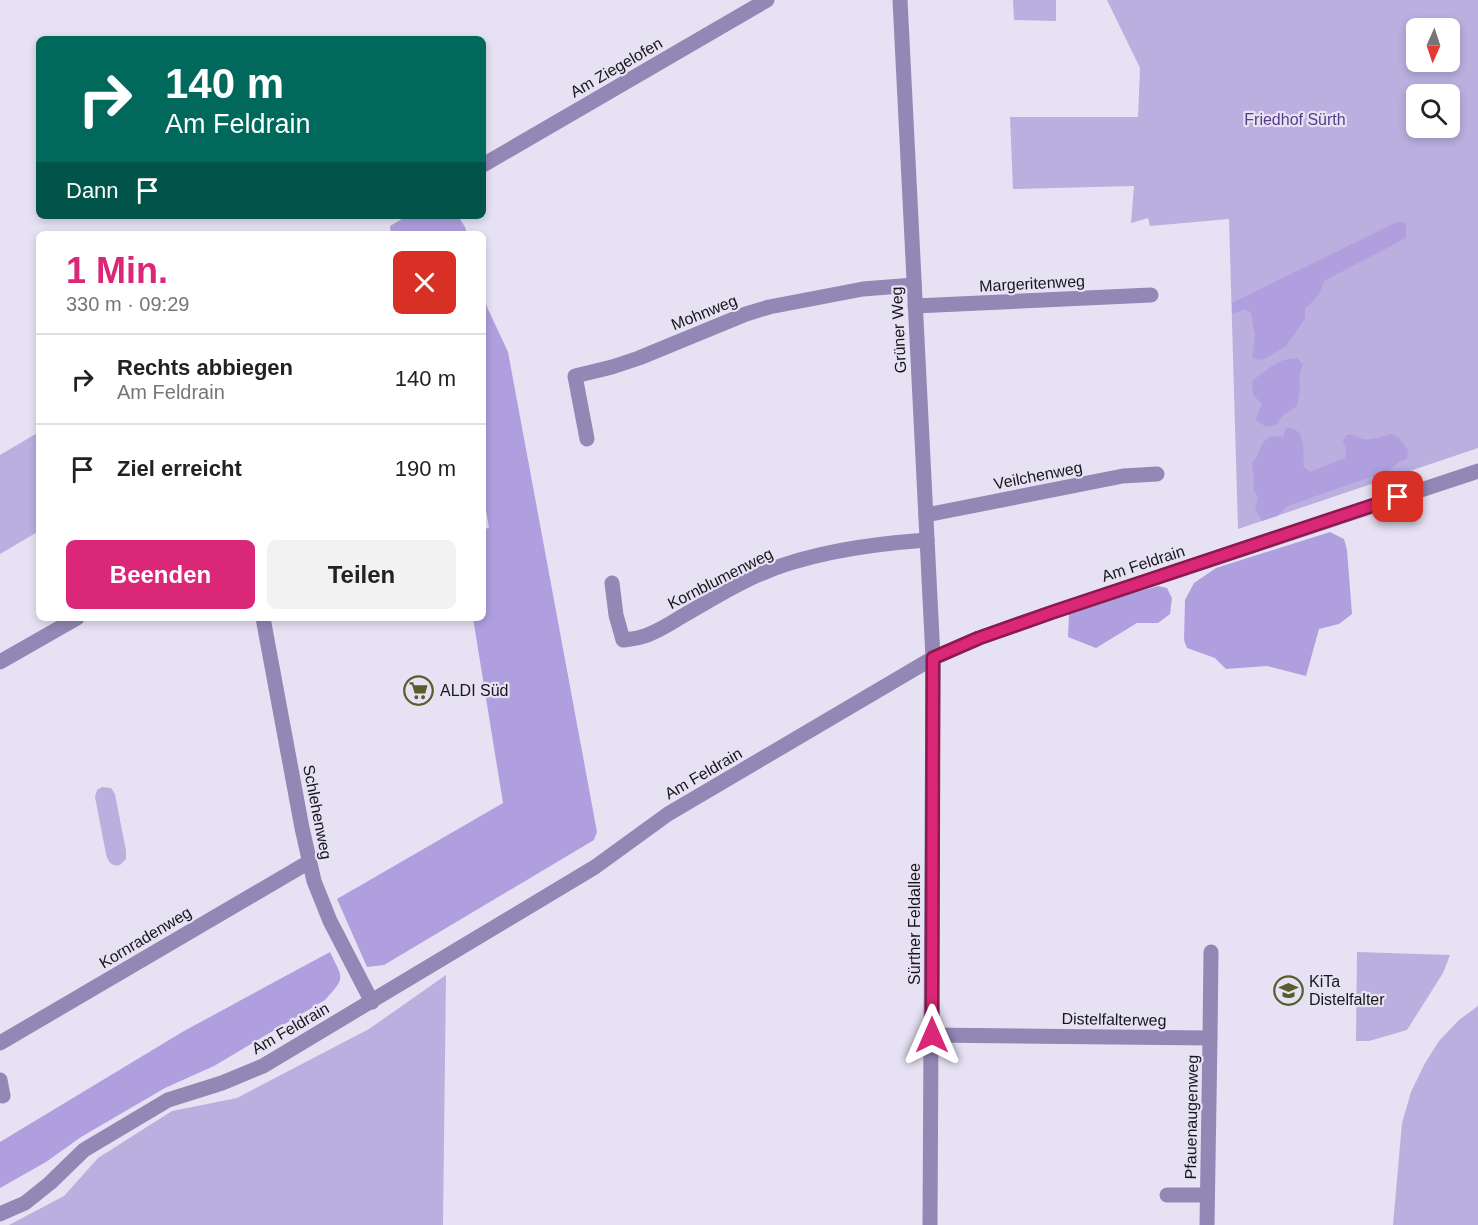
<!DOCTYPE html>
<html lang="de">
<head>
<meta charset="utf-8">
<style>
	body { margin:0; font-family:Helvetica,sans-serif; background:#f2f2f2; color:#222; height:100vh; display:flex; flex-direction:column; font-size:22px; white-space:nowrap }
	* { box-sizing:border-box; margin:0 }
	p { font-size:20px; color:#767676 }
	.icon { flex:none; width:33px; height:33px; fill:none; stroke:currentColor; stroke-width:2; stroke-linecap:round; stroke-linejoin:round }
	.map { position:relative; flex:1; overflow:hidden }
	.sheet { position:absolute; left:36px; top:231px; width:450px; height:390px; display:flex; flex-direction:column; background:#fff; border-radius:9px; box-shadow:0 3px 9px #0003 }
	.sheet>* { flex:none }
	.banner { position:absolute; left:36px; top:36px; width:450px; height:183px; border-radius:9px; box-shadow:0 3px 9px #0003; background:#00695c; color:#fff; overflow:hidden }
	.needle { width:39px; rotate:183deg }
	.buttons { position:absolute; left:1406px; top:18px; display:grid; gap:12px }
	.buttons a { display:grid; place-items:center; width:54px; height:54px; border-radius:9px; background:#fff; box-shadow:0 3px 9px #0003; font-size:30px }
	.pin { position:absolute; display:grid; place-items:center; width:51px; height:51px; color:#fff; margin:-26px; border-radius:12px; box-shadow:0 3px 9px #0006 }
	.me { position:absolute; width:66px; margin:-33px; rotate:0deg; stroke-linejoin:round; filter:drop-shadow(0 0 4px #0008) }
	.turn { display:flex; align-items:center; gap:21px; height:126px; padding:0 30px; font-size:27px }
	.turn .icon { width:78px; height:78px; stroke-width:2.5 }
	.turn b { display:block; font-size:42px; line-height:51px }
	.then { display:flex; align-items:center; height:57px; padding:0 30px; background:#0003; gap:12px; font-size:22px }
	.round { display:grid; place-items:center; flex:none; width:63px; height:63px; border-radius:9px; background:#f2f2f2 }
	.summary { display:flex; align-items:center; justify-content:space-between; height:102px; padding:0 30px }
	h1 { font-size:36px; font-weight:700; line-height:45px; color:#db2777 }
	.action { display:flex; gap:12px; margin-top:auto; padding:12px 30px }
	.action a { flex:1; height:69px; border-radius:9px; background:#db2777; color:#fff; font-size:24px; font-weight:700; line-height:69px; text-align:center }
	.action a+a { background:#f2f2f2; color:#222 }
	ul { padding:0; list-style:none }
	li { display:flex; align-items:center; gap:18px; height:90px; padding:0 30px; border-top:2px solid #e0e0e0 }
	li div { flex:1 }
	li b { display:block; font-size:22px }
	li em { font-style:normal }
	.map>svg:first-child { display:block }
</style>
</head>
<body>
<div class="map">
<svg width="1478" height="1225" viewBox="0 0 1478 1225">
	<rect width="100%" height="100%" fill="#e6e2f4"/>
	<!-- green -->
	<g fill="#baafdf" fill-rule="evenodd">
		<path d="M1013,0H1056V21L1014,20Z"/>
		<path d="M1107,0H1478V448L1238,529L1229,219L1150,226L1148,218L1131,223L1134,186L1013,189L1010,117H1138L1140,68ZM1416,28H1449V62H1416ZM1416,94H1449V128H1416Z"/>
		<path d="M39,432V531L0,554V455Z"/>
		<path d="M102,787L111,788L115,794L126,851V859L120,865C112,867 108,862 106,854L95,797L97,790Z"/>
		<path d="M1357,952L1450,955L1443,973L1407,1030L1369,1041H1356Z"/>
		<path d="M446,975L443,1225H9L64,1196L98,1158L172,1111L237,1098L369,1029Z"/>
		<path d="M1478,1006V1225H1393L1402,1123L1411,1092L1425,1063L1439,1041L1459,1020Z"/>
	</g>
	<!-- forest -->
	<g fill="#af9fdf">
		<path d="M407,216H458L465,227L467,234H391L390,226Z"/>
		<path d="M1399,221L1406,224V238L1324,281C1320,294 1316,300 1305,308V319L1286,346L1264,359L1258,360L1252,357L1255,337L1251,313L1245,309L1232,314V303Z"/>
		<path d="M483,291L487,307L508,352L597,832L594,840L384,965L367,967L337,899L503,803L473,618H483V529L489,528L483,493Z"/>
		<path d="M1297,358L1303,364L1299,378L1300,389L1297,406L1282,416L1277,424L1266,427L1256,420L1257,415L1262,404C1252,394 1251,393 1253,380L1272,366L1283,360Z"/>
		<path d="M1286,428C1307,426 1303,453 1304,467L1310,472L1345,458L1346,449L1343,441L1347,435H1355C1365,444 1379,437 1391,434L1399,438L1408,450L1407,459L1399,462L1390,470L1288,506L1277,516L1262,521L1255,509L1258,498L1253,489L1254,479L1252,463C1264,452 1257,432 1283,437Z"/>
		<path d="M1330,532L1344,539L1347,550L1352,614L1339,624L1319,629L1306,676L1267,666L1226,669L1215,658L1187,648L1184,640L1185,600L1194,583L1216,568Z"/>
		<path d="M1158,586L1167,588L1172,598L1170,614L1158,623H1137L1096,648L1068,637L1069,614L1126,595Z"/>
		<path d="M330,952C343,979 346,977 325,1000L214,1066L165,1088L81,1137L46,1162L0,1188V1142L184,1031Z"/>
	</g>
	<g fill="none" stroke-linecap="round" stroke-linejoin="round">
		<!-- minor -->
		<g stroke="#9387b6" stroke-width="15">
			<path d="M900,0L933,658L930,1225"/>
			<path d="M483,165L767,0"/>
			<path d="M915,306L1151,295"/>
			<path d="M587,439L575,376L612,367L639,358L746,314L769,307L863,289L914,285"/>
			<path d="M926,515L1123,476L1157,474"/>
			<path d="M612,583L616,615L623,640C629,639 635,639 641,637C657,633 672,622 686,614C709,601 733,586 758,575C809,552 872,544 927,540"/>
			<path d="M263,618L302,828L314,881L330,921L372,1002"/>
			<path d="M0,662L77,618"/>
			<path d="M931,1035L1210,1038L1211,952"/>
			<path d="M0,1043L309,862"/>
			<path d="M0,1080L3,1096"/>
			<path d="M1167,1195H1207"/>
			<path d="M1207,1225L1210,1038"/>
		</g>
		<!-- tertiary -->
		<path stroke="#9387b6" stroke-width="15" d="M0,1214L25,1203L50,1183L84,1150L168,1100L222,1083L263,1066L595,867L668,814L933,658L979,638L1053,612L1478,471"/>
	</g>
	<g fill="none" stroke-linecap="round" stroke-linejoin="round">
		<defs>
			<path id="route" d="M932,1035L933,658L979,638L1053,612L1398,497"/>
		</defs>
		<!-- route casing -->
		<use href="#route" stroke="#8e194d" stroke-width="15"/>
		<!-- route -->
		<use href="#route" stroke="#db2777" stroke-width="10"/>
	</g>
	<!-- icons -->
	<defs>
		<symbol id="supermarket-ring" viewBox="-11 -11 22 22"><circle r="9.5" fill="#e6e2f4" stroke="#575e2c" stroke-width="1.5"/><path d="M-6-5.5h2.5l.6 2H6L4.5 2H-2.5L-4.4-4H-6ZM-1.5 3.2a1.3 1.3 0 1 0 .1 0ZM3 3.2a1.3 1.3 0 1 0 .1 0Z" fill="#575e2c"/></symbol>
		<symbol id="school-ring" viewBox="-11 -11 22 22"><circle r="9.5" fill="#e6e2f4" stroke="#575e2c" stroke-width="1.5"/><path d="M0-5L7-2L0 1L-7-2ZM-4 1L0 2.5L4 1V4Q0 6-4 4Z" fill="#575e2c"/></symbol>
	</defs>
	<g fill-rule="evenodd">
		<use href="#supermarket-ring" x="402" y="674" width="33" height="33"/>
		<use href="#school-ring" x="1272" y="974" width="33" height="33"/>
	</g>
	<g text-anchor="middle" stroke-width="4.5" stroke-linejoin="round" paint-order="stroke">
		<!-- street labels -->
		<g font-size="16" fill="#17161c" stroke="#e6e2f4">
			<text transform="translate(616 67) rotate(-30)" y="6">Am Ziegelofen</text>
			<text transform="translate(1032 283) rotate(-3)" y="6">Margeritenweg</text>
			<text transform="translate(704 312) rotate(-22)" y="6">Mohnweg</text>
			<text transform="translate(898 330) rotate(-93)" y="6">Grüner Weg</text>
			<text transform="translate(1038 475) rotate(-11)" y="6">Veilchenweg</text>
			<text transform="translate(1143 563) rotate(-18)" y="6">Am Feldrain</text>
			<text transform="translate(720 578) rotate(-27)" y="6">Kornblumenweg</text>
			<text transform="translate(703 773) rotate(-30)" y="6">Am Feldrain</text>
			<text transform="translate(318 812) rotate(79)" y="6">Schlehenweg</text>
			<text transform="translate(914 924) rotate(-90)" y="6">Sürther Feldallee</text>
			<text transform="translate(145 937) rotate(-31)" y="6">Kornradenweg</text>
			<text transform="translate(1114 1019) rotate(1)" y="6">Distelfalterweg</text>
			<text transform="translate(290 1028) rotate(-30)" y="6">Am Feldrain</text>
			<text transform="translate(1191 1117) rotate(-89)" y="6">Pfauenaugenweg</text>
		</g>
		<!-- park labels -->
		<g font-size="16" fill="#553c89" stroke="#e6e2f4">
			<text x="1295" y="125">Friedhof Sürth</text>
		</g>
		<!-- poi labels -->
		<g font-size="16" fill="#17161c" stroke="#e6e2f4" text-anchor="start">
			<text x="440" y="696">ALDI Süd</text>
			<text x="1309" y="987">KiTa<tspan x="1309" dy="18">Distelfalter</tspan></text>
		</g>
	</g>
</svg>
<div class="buttons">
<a><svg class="needle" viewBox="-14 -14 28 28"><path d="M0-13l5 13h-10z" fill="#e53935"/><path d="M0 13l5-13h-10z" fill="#767676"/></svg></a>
<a><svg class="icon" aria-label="search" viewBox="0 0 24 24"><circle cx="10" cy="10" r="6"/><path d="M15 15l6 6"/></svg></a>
</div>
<div class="pin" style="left:1398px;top:497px;background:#d93025"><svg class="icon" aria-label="arrive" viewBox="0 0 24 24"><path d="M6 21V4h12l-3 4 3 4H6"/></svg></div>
<svg class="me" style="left:932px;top:1035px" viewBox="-20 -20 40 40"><path d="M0-17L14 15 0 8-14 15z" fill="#db2777" stroke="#fff" stroke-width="4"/></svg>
<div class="banner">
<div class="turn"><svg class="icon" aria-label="right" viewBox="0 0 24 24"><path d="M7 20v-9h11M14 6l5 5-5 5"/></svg><div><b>140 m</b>Am Feldrain</div></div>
<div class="then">Dann<svg class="icon" aria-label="arrive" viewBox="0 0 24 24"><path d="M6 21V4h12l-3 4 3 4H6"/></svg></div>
</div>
<section class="sheet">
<div class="summary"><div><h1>1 Min.</h1><p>330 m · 09:29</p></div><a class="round" style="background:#d93025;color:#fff"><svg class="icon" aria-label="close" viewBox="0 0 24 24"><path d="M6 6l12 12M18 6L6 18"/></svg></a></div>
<ul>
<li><svg class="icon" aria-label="right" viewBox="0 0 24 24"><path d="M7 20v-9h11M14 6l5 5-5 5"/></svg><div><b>Rechts abbiegen</b><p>Am Feldrain</p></div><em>140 m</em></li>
<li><svg class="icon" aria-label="arrive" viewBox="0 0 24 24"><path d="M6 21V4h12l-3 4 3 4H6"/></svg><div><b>Ziel erreicht</b></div><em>190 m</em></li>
</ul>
<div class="action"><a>Beenden</a><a>Teilen</a></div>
</section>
</div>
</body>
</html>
